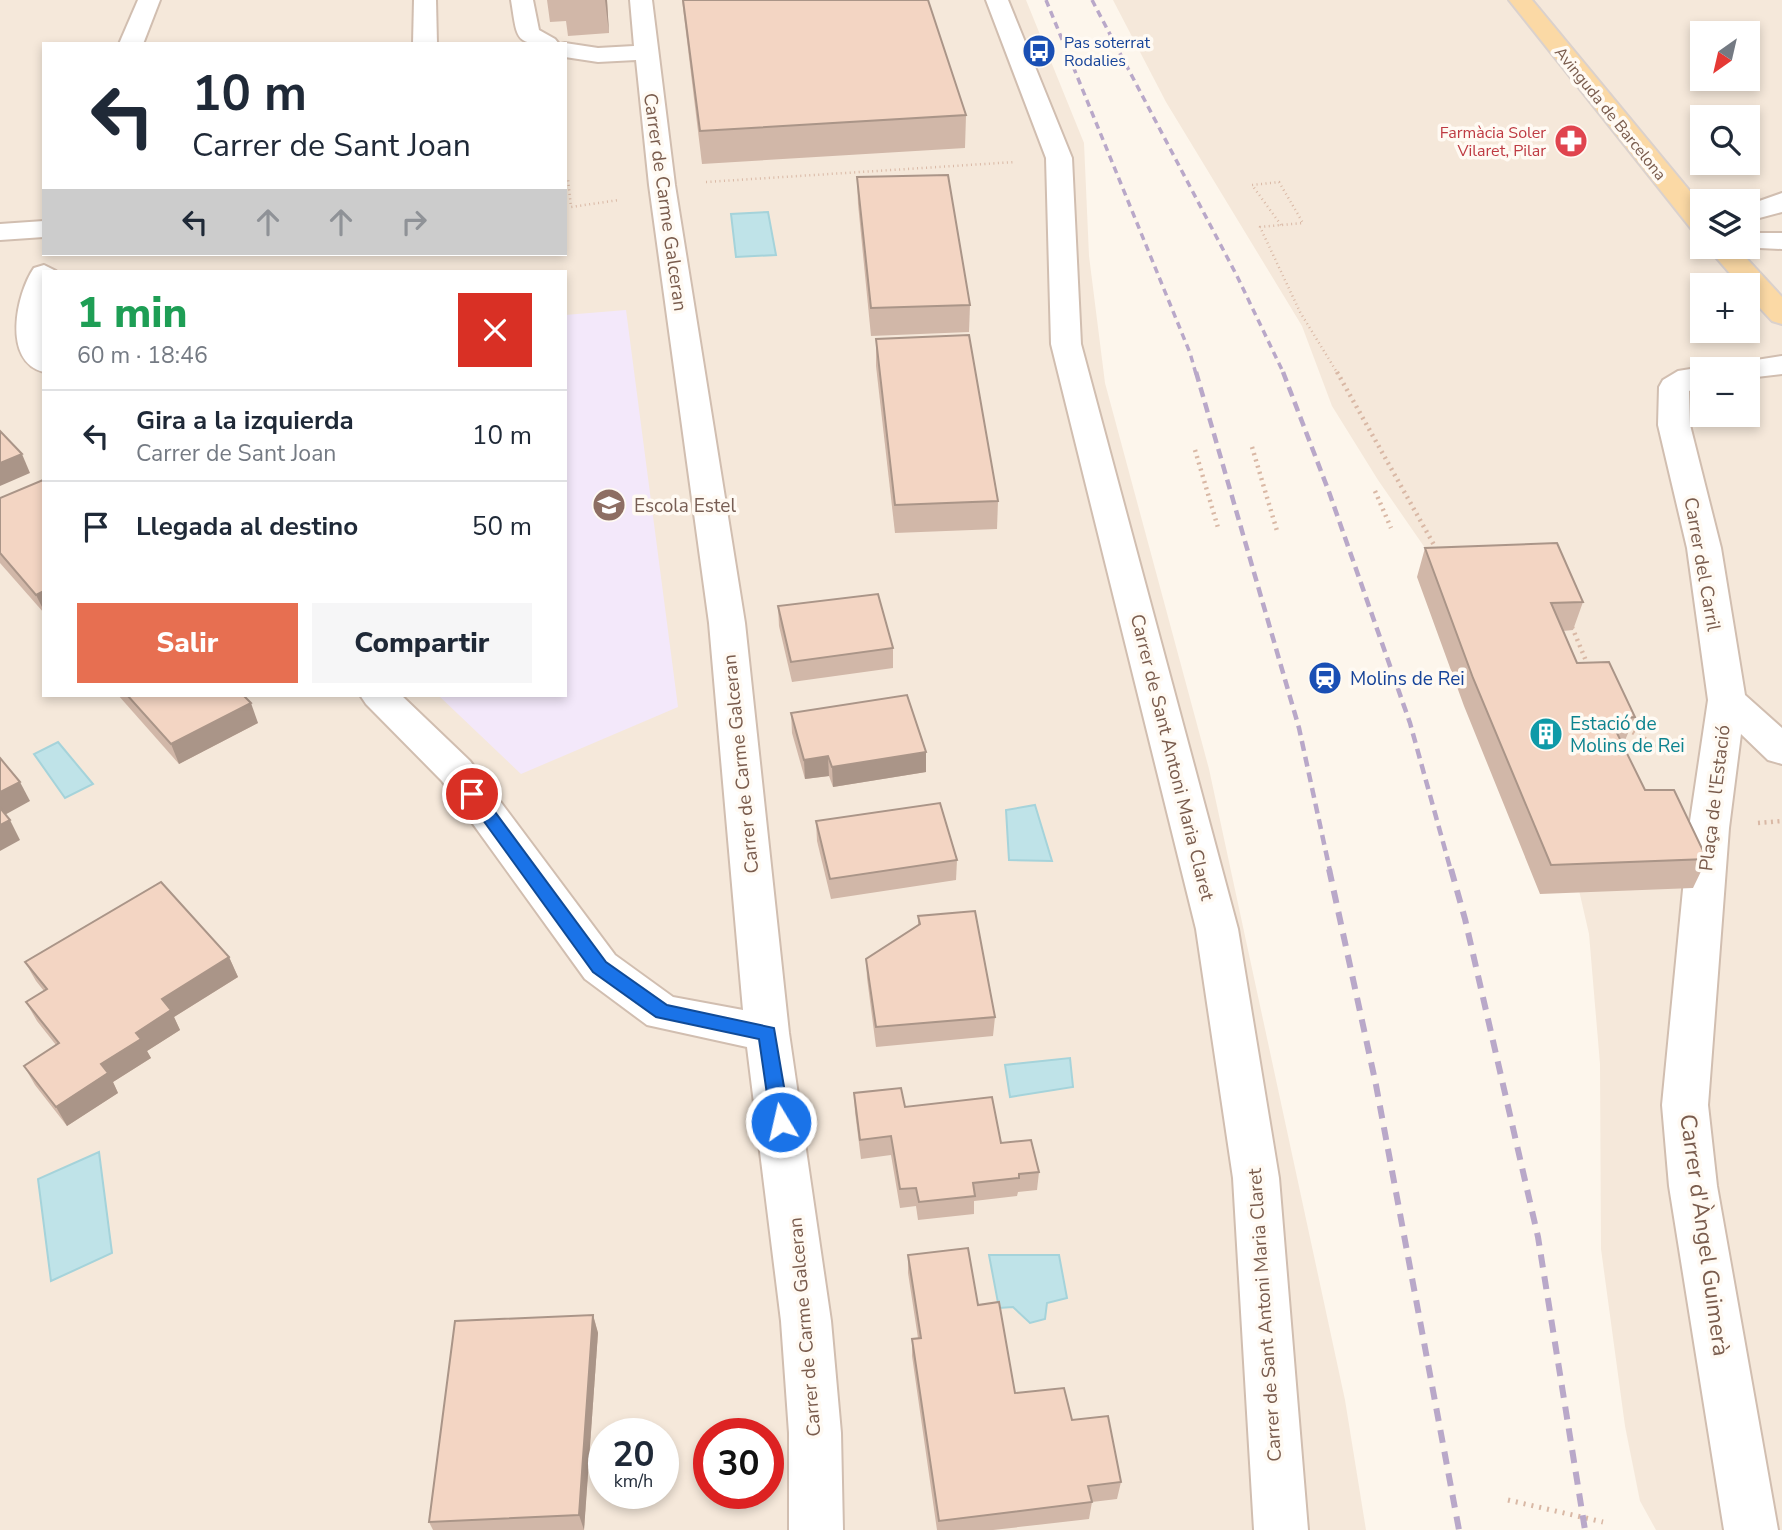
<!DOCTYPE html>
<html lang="es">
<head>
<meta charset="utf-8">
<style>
	body { margin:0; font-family:"Nunito Sans",sans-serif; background:#f6f6f7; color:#1f2937; height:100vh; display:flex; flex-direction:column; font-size:26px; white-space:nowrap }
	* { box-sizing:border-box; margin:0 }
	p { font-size:23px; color:#747a83 }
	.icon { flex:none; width:38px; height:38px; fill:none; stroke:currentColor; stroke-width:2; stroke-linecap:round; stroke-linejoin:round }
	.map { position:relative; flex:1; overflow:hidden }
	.sheet { position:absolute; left:42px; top:270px; width:525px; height:427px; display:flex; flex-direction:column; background:#fff; border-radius:0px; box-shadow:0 4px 10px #0003 }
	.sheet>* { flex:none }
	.top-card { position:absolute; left:42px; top:42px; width:525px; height:214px; border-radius:0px; box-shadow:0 4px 10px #0003; background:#fff; color:#1f2937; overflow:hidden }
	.needle { width:46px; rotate:214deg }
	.tools { position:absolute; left:1690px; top:21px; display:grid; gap:14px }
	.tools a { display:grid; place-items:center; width:70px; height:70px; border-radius:0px; background:#fff; box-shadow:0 4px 10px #0003; font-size:35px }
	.speed { position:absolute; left:588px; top:1418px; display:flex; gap:14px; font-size:35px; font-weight:700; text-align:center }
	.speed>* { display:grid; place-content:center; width:91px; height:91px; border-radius:50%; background:#fff; box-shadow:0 4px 10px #0003; line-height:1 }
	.speed small { font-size:18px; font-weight:400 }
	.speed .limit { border:10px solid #d22; background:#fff; color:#111 }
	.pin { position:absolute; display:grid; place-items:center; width:60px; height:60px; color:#fff; margin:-30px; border:4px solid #fff; border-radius:50%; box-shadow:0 2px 7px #0007 }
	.me { position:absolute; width:77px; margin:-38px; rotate:351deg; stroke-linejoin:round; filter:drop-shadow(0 0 5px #0008) }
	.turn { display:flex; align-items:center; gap:24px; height:147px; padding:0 35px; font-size:32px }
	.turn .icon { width:91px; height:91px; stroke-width:2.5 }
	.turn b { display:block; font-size:49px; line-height:60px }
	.lanes { display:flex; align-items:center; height:66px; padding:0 35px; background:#0003; justify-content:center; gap:35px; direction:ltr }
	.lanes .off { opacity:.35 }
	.round { display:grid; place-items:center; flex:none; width:74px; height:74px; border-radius:0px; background:#f6f6f7 }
	.head { display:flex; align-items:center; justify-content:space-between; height:119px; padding:0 35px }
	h1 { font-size:42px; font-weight:800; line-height:52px; color:#1e9e55 }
	.primary-button { display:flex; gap:14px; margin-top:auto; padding:14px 35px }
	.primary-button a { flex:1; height:80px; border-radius:0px; background:#e76f51; color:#fff; font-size:28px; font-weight:800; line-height:80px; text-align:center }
	.primary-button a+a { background:#f6f6f7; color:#1f2937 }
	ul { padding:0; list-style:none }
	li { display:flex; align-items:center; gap:21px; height:91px; padding:0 35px; border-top:2px solid #e0e1e3 }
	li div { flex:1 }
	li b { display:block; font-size:26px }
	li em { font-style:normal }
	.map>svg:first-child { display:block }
</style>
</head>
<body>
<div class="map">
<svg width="1782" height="1530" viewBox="0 0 1782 1530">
	<rect width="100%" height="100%" fill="#fdf6ec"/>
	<!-- residential -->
	<g fill="#f5e8da" fill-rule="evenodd">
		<path d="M0,0H1026L1084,143L1089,256L1105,383L1209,769L1345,1400L1366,1530H0ZM44,44H565V254H44ZM44,271H565V695H44ZM604,1433H663V1493H604ZM709,1433H768V1493H709Z"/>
		<path d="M1113,0H1782V1530H1656L1640,1501L1625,1426L1601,1249L1600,1064L1589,934L1562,816L1488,639L1378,480L1332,406L1302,326L1166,102ZM1703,33H1748V79H1703ZM1703,117H1748V163H1703ZM1703,201H1748V247H1703ZM1703,285H1748V331H1703ZM1703,369H1748V415H1703Z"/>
	</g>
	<!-- education -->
	<path fill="#f3e8fa" d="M626,310L678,707L521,774L438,695H565V315Z"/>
	<!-- water -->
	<g fill="#bfe3e8" stroke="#a5d3da" stroke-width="2">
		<path d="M768,212L776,255L736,257L731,214Z"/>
		<path d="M58,742L93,784L65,798L34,754Z"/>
		<path d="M1035,805L1052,861L1009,860L1006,810Z"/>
		<path d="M1070,1058L1073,1087L1010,1097L1005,1065Z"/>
		<path d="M99,1152L112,1253L51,1281L38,1179Z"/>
		<path d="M989,1255H1059L1067,1298L1047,1303L1045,1319L1030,1323L1013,1307L999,1308Z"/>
	</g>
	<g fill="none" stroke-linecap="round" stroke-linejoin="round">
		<defs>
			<g id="minor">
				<path d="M138,0H160L143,44H119Z"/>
				<path d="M414,0H436L437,44H413Z"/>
				<path d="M511,0H533L539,30L555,39L559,44C514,44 518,43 511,0Z"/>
				<path d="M630,0H652L675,185L745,623L789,1033L831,1321L841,1433L843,1530H789V1433L781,1321L747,1047L647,1025L585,979L442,781L366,704L360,695H401L470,761L615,955L673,997L743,1010L709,623L649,185L636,60L598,62L565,57V44H561L565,43L598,48L634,46Z"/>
				<path d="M986,0H1008L1072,158L1081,344L1238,929L1279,1178L1308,1530H1254L1233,1178L1196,929L1051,344L1046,158Z"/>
				<path d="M1782,193V212L1748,221V205Z"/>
				<path d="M44,221V237L0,240V224Z"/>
				<path d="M1748,233H1782V249L1738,247H1748Z"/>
				<path d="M44,265L56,271H44V372C2,362 16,294 34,268Z"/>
				<path d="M1782,356V374L1748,378V369H1733L1737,363Z"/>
				<path d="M1703,367L1713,369H1703V385L1689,391L1690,425L1721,548L1745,695L1782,728V764L1768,760L1741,734L1729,828L1708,1105L1717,1186L1778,1530H1724L1669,1186L1662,1105L1689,828L1708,700L1687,548L1658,425L1659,387L1663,380L1678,371Z"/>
			</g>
			<g id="major">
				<path d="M1509,0H1532L1703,207V233L1693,231Z"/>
				<path d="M1707,247H1736L1782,297V324L1772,321L1748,295V285H1740Z"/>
			</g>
		</defs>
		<!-- minor casing -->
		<use href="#minor" stroke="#d1beb0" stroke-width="4"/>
		<!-- major casing -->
		<use href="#major" stroke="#dad1cd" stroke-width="4"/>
		<!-- path-far2 -->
		<g stroke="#d9b8a5" stroke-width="2.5" stroke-dasharray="1 3.5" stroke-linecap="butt">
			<path d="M565,179H568L571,207L619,200"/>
			<path d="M706,182L1015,162"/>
			<path d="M1281,225L1252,185L1279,182L1303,223L1260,227L1300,312L1338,374"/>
		</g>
		<!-- path-far1 -->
		<g stroke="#d9b8a5" stroke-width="4.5" stroke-dasharray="2 4.5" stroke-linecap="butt">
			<path d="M1337,372L1438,552"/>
			<path d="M1252,447L1277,531"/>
			<path d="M1195,450L1219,531"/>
			<path d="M1375,491L1391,528"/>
			<path d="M1572,627L1589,668"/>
			<path d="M1627,729L1668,752"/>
			<path d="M1758,823L1782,821"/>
		</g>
		<!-- path -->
		<path stroke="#d9b8a5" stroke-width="5" stroke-dasharray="2 6" stroke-linecap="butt" d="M1508,1500L1603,1522"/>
		<!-- minor -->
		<use href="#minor" fill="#fff" fill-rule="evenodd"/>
		<!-- major -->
		<use href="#major" fill="#fbd9a5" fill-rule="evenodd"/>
		<!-- rail-far2 -->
		<g stroke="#b9a8c9" stroke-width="3.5" stroke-dasharray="7 5" stroke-linecap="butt">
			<path d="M1046,0L1190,353L1196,374"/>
			<path d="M1092,0L1237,276L1284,374"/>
		</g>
		<!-- rail-far1 -->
		<g stroke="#b9a8c9" stroke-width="4.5" stroke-dasharray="10 6" stroke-linecap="butt">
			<path d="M1196,372L1299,728L1330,871"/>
			<path d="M1283,372L1329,492L1410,723L1451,871"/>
		</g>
		<!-- rail -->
		<g stroke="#b9a8c9" stroke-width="6" stroke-dasharray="13 9" stroke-linecap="butt">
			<path d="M1329,869L1376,1085L1459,1530"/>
			<path d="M1451,869L1465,919L1538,1237L1585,1530"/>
		</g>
	</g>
	<!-- wall -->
	<g fill="#d1b7a8">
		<path d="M547,0H607L609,33L568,36L566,21L550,22Z"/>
		<path d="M682,0H928L966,115L965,148L702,164Z"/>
		<path d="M857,177L970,305L969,332L871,336L858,204Z"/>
		<path d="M876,339L998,501L997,529L895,533L876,366Z"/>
		<path d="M44,481V613L0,563V498Z"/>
		<path d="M1425,548L1583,602L1573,630L1563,631L1577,663L1635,717L1623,745L1645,790L1707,859L1693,888L1540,894L1464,706L1417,577Z"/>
		<path d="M778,606L893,648V668L792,682L779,626Z"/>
		<path d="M118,695H243L258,723L179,764Z"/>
		<path d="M791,713L926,772L833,787L829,776L805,779L792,733Z"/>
		<path d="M816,821L957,860L956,880L831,899L817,841Z"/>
		<path d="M918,916L995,1017L993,1036L876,1047L867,978L866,959L918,925Z"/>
		<path d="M229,957L238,977L174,1017L180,1030L147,1051L151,1058L113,1082L118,1093L67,1126L35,1085L24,1066L56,1045L37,1021L26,1002L44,991L36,981L25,962Z"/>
		<path d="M854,1093L905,1107L1001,1143L1039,1172L1037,1190L1018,1192L1017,1196L974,1201V1214L918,1220L916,1206L900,1208L891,1155L861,1159L855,1112Z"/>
		<path d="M908,1255L978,1305L1015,1393L1072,1420L1121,1482L1117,1499L1092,1502L1089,1519L993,1530H937L912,1356V1339L918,1338L908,1273Z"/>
		<path d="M593,1315L598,1333L584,1530H433L429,1522Z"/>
	</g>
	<!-- shaded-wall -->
	<g fill="#aa9588">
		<path d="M605,0H607L609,33Z"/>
		<path d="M22,454L30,473L0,486V463Z"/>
		<path d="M44,591V611L36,595Z"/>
		<path d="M251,703L258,723L179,764L171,744Z"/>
		<path d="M926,752V772L833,787L832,767Z"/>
		<path d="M828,756L829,776L805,779L804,760Z"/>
		<path d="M20,782L30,801L1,817L0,815V792Z"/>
		<path d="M10,820L20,840L0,851V825Z"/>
		<path d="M229,957L238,977L174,1017L180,1030L147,1051L151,1058L113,1082L118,1093L67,1126L56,1107L101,1064L136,1033L162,999Z"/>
		<path d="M593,1315L598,1333L584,1530L579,1515Z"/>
	</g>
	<!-- building -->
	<g fill="#f3d5c3" stroke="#aa9588" stroke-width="2">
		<path d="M683,0H928L966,115L700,131Z"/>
		<path d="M948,175L970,305L871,308L857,177Z"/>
		<path d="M969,335L998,501L895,505L876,339Z"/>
		<path d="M0,431L22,454L0,463Z"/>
		<path d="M43,480L44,591L36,595L0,553V498Z"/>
		<path d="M1557,543L1583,602L1551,603L1577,663L1609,662L1635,717L1610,719L1645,790H1674L1707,859L1551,865L1473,678L1425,548Z"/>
		<path d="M878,594L893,648L791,662L778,606Z"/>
		<path d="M127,695H243L251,703L171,744Z"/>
		<path d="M907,695L926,752L832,767L828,756L804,760L791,713Z"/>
		<path d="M0,758L20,782L0,792Z"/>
		<path d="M940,803L957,860L830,879L816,821Z"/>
		<path d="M0,808L10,820L0,825Z"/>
		<path d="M161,882L229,957L162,999L171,1010L136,1033L141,1039L101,1064L108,1073L56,1107L24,1066L59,1043L26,1002L47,989L25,962Z"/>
		<path d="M975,911L995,1017L876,1027L866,959L920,924L918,916Z"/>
		<path d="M901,1088L905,1107L992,1097L1001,1143L1031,1140L1039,1172L1019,1174V1178L973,1183L975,1196L919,1202L916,1188L900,1189L891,1136L860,1140L854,1093Z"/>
		<path d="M968,1248L978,1305L999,1302L1015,1393L1064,1388L1072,1420L1108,1416L1121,1482L1088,1486L1092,1502L939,1521L912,1339L921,1338L908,1255Z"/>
		<path d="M593,1315L579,1515L429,1522L455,1321Z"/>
	</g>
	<!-- route -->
	<path fill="#1a73e8" stroke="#114b97" stroke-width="2" d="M472,788L478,789L606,962L667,1005L774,1028L790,1122L788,1128L781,1130L774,1128L771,1122L759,1039L656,1017L593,972L467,798L464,794L467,789Z"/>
	<!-- icons -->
	<defs>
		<symbol id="bus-disc" viewBox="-11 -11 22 22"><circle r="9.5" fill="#1a4fb4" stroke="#fffaf3"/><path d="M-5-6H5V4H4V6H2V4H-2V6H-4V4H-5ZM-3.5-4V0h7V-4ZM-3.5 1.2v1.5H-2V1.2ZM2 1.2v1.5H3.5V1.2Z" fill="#fff"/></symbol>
		<symbol id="pharmacy-disc" viewBox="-11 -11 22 22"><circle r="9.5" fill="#e0444e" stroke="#fffaf3"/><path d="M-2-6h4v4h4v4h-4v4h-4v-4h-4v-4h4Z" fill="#fff"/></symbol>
		<symbol id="school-disc" viewBox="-11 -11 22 22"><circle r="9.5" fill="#8d6e63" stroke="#fffaf3"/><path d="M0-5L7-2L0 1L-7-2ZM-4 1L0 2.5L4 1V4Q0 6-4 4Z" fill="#fff"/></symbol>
		<symbol id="station-disc" viewBox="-11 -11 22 22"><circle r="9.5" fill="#1a4fb4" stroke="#fffaf3"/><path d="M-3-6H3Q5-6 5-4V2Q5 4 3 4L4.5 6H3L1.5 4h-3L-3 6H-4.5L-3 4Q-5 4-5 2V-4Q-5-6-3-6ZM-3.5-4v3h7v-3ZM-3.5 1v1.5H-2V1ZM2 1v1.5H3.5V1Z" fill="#fff"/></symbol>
		<symbol id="building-disc" viewBox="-11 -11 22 22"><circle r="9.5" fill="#0f9aa8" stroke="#fffaf3"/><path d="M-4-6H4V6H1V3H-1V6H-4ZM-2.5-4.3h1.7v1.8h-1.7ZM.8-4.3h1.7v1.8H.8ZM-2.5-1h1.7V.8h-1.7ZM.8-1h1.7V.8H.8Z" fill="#fff"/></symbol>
	</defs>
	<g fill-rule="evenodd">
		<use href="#bus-disc" x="1020" y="32" width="38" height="38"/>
		<use href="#pharmacy-disc" x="1552" y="122" width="38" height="38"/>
		<use href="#school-disc" x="590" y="486" width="38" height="38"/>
		<use href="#station-disc" x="1306" y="659" width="38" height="38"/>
		<use href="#building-disc" x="1527" y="715" width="38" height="38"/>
	</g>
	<g text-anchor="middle" stroke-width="7" stroke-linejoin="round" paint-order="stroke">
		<!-- far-transit labels -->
		<g font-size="16" fill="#164399" stroke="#fffaf3" text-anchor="start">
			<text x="1064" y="48">Pas soterrat<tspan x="1064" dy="18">Rodalies</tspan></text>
		</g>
		<!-- far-street labels -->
		<g font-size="16" fill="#7a5c4d" stroke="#fffaf3">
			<text transform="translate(1611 113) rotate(51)" y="6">Avinguda de Barcelona</text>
		</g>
		<!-- far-health labels -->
		<g font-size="16" fill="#be3a42" stroke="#fffaf3" text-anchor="end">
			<text x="1546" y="138">Farmàcia Soler<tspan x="1546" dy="18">Vilaret, Pilar</tspan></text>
		</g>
		<!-- street labels -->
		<g font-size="19" fill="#7a5c4d" stroke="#fffaf3">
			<text transform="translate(666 202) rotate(82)" y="7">Carrer de Carme Galceran</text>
			<text transform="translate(1703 564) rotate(80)" y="7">Carrer del Carril</text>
			<text transform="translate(1173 757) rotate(76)" y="7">Carrer de Sant Antoni Maria Claret</text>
			<text transform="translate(740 764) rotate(-96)" y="7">Carrer de Carme Galceran</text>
			<text transform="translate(1714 798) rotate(-83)" y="7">Plaça de l'Estació</text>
			<text transform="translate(1264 1315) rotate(-94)" y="7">Carrer de Sant Antoni Maria Claret</text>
			<text transform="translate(804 1327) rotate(-95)" y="7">Carrer de Carme Galceran</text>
		</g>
		<!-- education labels -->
		<g font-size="19" fill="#785e54" stroke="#fffaf3" text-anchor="start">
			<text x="634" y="512">Escola Estel</text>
		</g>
		<!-- transit labels -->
		<g font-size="19" fill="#164399" stroke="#fffaf3" text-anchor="start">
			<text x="1350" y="685">Molins de Rei</text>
		</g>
		<!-- culture labels -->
		<g font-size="19" fill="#0d838f" stroke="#fffaf3" text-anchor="start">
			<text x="1570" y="730">Estació de<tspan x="1570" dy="22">Molins de Rei</tspan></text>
		</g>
		<!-- near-street labels -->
		<g font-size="23" fill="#7a5c4d" stroke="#fffaf3">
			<text transform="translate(1705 1235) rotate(82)" y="8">Carrer d'Àngel Guimerà</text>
		</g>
	</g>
</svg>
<div class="tools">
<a><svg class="needle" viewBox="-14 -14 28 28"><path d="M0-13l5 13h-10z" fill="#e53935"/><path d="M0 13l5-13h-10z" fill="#747a83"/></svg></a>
<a><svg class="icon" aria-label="search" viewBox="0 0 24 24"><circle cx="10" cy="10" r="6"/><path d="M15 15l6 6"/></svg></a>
<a><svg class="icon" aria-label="layers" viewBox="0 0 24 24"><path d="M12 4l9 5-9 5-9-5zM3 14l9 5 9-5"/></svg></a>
<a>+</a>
<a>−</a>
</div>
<div class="speed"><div>20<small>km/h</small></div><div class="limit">30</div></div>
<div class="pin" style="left:472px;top:794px;background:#d93025"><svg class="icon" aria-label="arrive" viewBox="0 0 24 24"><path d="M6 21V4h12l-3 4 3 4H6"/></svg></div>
<svg class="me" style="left:781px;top:1122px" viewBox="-20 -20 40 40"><circle r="17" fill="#1a73e8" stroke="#fff" stroke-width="3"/><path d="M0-11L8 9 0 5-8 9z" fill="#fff"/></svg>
<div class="top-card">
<div class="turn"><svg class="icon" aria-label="left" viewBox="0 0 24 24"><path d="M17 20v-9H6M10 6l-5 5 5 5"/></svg><div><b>10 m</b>Carrer de Sant Joan</div></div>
<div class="lanes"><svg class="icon" aria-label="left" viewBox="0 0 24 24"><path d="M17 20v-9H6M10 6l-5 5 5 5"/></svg><svg class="icon off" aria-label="ahead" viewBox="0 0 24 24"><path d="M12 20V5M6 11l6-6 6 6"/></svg><svg class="icon off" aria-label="ahead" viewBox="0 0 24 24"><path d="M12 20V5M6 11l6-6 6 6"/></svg><svg class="icon off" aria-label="right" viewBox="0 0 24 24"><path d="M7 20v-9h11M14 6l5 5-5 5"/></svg></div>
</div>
<section class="sheet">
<div class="head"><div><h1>1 min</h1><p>60 m · 18:46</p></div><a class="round" style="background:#d93025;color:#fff"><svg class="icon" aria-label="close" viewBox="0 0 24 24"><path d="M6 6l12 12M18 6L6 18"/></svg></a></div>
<ul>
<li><svg class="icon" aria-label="left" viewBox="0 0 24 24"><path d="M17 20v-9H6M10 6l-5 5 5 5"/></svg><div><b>Gira a la izquierda</b><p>Carrer de Sant Joan</p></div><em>10 m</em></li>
<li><svg class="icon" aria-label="arrive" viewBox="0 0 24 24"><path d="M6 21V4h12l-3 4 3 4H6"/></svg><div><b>Llegada al destino</b></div><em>50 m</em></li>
</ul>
<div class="primary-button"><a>Salir</a><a>Compartir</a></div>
</section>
</div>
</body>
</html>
